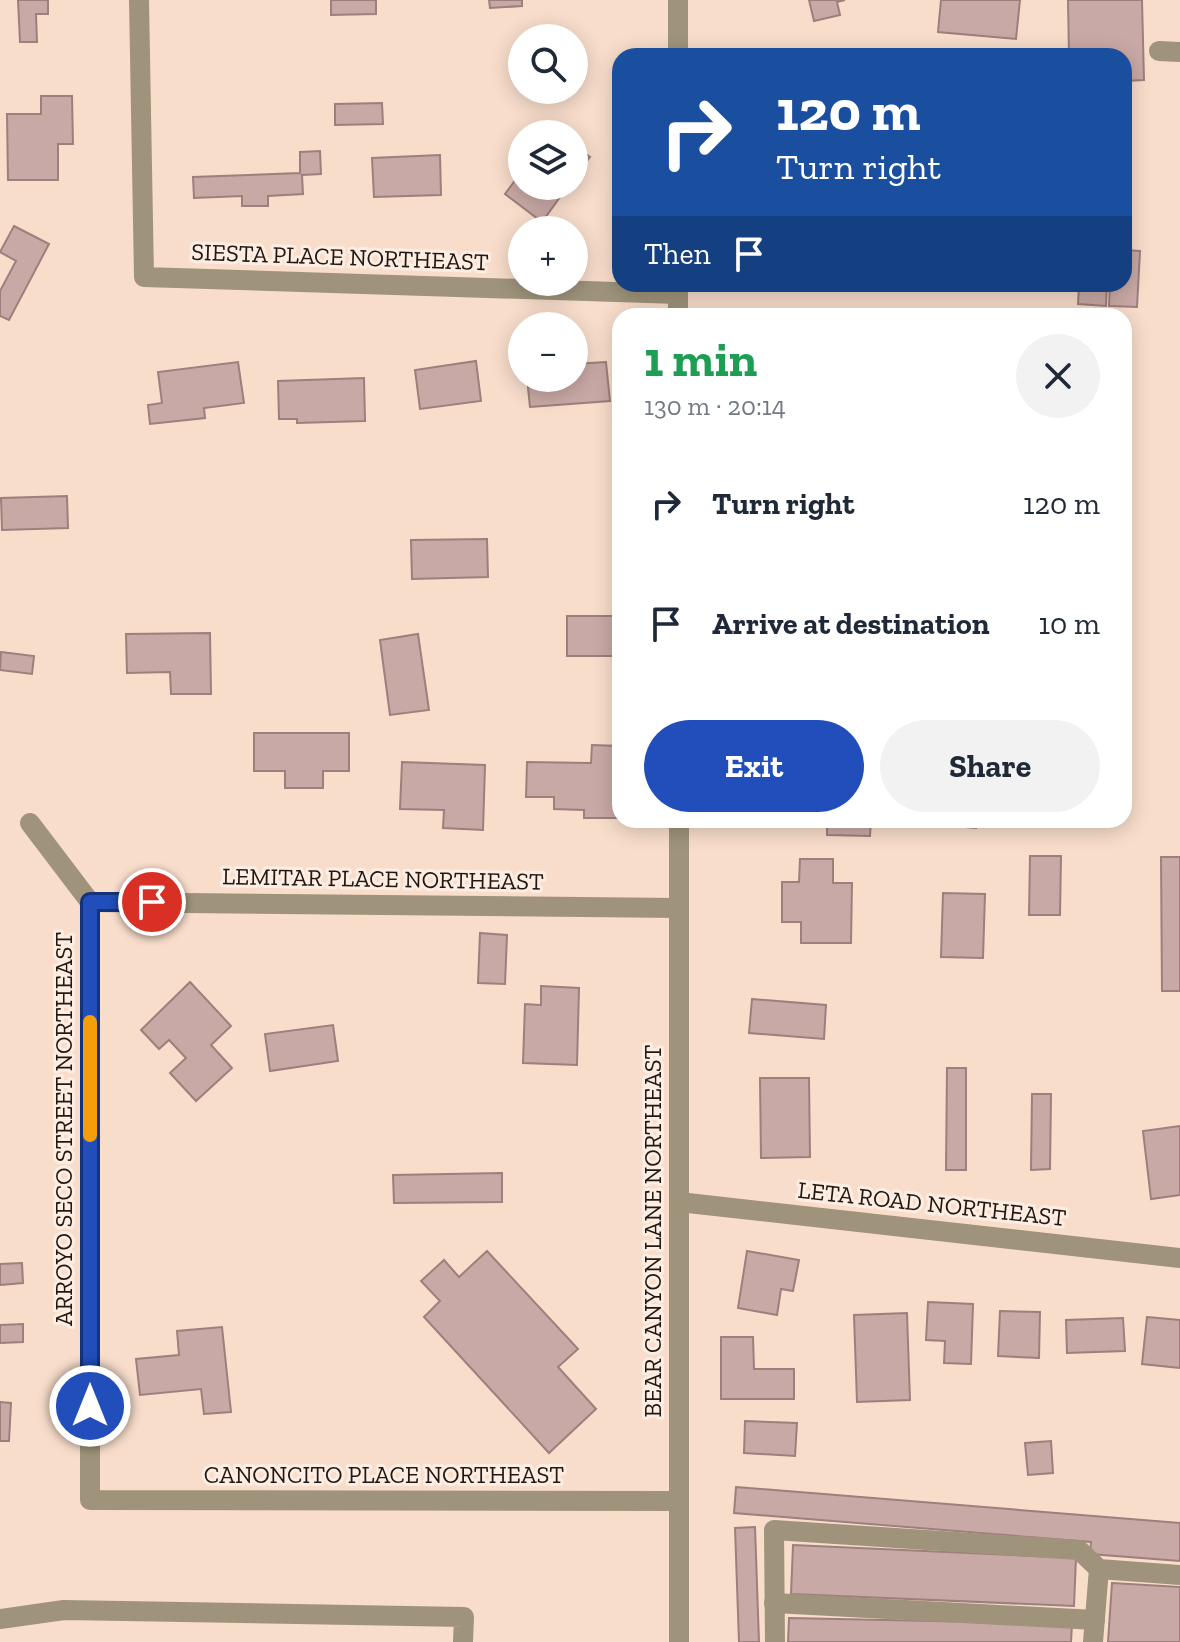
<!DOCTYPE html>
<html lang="en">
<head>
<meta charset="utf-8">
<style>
	body { margin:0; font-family:"Zilla Slab",serif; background:#f2f2f3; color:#1f2937; height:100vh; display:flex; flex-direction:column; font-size:30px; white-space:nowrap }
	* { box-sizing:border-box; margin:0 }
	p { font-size:26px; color:#747a83 }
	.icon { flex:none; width:44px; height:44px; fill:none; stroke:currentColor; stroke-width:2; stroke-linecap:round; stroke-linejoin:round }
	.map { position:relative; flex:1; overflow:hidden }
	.sheet { position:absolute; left:612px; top:308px; width:520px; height:520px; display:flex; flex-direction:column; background:#fff; border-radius:24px; box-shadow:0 4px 20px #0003 }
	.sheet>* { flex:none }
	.hud { position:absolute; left:612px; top:48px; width:520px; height:244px; border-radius:24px; box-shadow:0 4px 20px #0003; background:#1a4fa0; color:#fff; overflow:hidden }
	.controls { position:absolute; left:508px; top:24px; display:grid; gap:16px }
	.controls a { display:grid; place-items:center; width:80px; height:80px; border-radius:50%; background:#fff; box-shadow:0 4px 20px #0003; font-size:40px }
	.pin { position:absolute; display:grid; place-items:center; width:68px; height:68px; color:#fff; margin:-34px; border:4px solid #fff; border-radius:50%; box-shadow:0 2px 8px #0007 }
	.me { position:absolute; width:88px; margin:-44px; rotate:0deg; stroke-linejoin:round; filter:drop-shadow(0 0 6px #0008) }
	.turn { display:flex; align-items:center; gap:28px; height:168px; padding:0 32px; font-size:36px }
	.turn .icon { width:104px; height:104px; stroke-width:2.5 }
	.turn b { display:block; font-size:56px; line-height:68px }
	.then { display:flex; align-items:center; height:76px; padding:0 32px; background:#0003; gap:16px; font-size:30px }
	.round { display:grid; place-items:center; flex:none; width:84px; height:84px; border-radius:42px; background:#f2f2f3 }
	.headline { display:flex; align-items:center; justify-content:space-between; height:136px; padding:0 32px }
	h1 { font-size:48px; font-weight:700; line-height:60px; color:#1e9e55 }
	.button { display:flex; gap:16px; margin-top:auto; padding:16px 32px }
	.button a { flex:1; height:92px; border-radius:48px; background:#214ebb; color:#fff; font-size:32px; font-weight:700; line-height:92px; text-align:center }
	.button a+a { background:#f2f2f3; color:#1f2937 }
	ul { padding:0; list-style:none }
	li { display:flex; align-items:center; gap:24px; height:120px; padding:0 32px }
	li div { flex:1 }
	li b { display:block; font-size:30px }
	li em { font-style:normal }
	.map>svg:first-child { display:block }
</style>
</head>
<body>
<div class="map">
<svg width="1180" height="1642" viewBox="0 0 1180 1642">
	<rect width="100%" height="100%" fill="#f8ddcb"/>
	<!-- building -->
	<g fill="#c9a9a5" stroke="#9d7f7b" stroke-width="2">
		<path d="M18,0H48V14H36L37,42H20Z"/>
		<path d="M331,0H376V14L331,15Z"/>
		<path d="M489,0H522V6L490,8Z"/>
		<path d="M809,0H845L837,2L840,15L814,21Z"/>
		<path d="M941,0H1020L1016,39L938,32Z"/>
		<path d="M1068,0H1142L1144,80L1124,81V56H1069Z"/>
		<path d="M41,96H72L73,144H58V180H8L7,114H41Z"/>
		<path d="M382,103L383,124L335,125V104Z"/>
		<path d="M574,145L590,157L574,178Z"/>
		<path d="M320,151L321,174L302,175L303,194L268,196V206H242V196L194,198L193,177L300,173V152Z"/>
		<path d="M440,155L441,195L374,197L372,158Z"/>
		<path d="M522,171V186H568L542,222L505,194Z"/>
		<path d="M14,226L49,244L9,320L0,316V291L16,261L0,252Z"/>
		<path d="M1124,250L1140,251L1137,307L1109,306L1110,284H1124Z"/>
		<path d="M1079,284H1107L1106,306L1078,304Z"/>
		<path d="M476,361L481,401L420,409L415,370Z"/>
		<path d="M238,362L244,403L204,408L205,418L150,424L148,405L162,403L158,372Z"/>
		<path d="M606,362L610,401L530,407L527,378H574V364Z"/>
		<path d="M364,378L365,421L297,423V419H279L278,381Z"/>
		<path d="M67,496L68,528L2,530L1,498Z"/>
		<path d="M487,539L488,577L412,579L411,540Z"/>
		<rect x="567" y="616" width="53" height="40"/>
		<path d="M210,633L211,694H171L170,672L127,673L126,634Z"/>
		<path d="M418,634L429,710L390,715L380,640Z"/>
		<path d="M1,652L34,656L32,674L0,670Z"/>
		<path d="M254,733H349V771H323V788H285V771H254Z"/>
		<path d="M592,745L620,746V818H584V810L554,809V797H526L527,762L591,763Z"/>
		<path d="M402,762L485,765L483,830L443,828L444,810L400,809Z"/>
		<path d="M827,820H871L870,836L827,835Z"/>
		<path d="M941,820H976V828L941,825Z"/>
		<path d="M1030,856H1061L1060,915H1029Z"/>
		<path d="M1161,857H1180V991H1162Z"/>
		<path d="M800,859H833V883H852L851,943H801V922H782V882H799Z"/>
		<path d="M943,893L985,894L983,958L941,957Z"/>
		<path d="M480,933L507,935L505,984L478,983Z"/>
		<path d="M190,982L231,1026L211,1045L232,1068L196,1101L170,1073L186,1058L169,1040L159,1049L141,1030Z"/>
		<path d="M541,986L579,988L577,1065L523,1063L525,1004L541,1005Z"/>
		<path d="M752,999L826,1005L824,1039L749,1033Z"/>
		<path d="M333,1025L338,1061L270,1071L265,1034Z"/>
		<path d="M947,1068H966V1170H946Z"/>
		<path d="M760,1078H809L810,1157L761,1158Z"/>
		<path d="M1032,1094H1051L1050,1169L1031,1170Z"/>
		<path d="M1180,1126V1195L1151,1199L1143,1131Z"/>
		<path d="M502,1173V1202L394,1203L393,1175Z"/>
		<path d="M487,1251L578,1349L558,1367L596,1409L549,1453L424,1317L440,1301L421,1281L444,1260L459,1277Z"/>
		<path d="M747,1251L799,1260L793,1291L781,1289L777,1315L738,1308Z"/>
		<path d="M22,1263L23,1283L0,1285V1264Z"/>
		<path d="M928,1302L973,1304L971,1364L944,1363L945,1341L926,1340Z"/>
		<path d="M1000,1311L1040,1312L1039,1358L998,1356Z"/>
		<path d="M907,1313L910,1400L857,1402L854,1315Z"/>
		<path d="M1147,1317L1180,1320V1368L1142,1364Z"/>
		<path d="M1123,1318L1125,1351L1067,1353L1066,1320Z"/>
		<path d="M23,1324V1342L0,1343V1325Z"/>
		<path d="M222,1327L231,1412L204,1414L201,1389L140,1395L136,1359L179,1355L177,1331Z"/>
		<path d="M721,1337H753L754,1369H794V1399H721Z"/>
		<path d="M0,1402L11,1403L9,1441H0Z"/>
		<path d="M745,1421L797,1423L795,1456L744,1453Z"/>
		<path d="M1051,1441L1053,1473L1028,1475L1025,1443Z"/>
		<path d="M736,1487L1180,1523V1561L1090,1554L1091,1542L734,1513Z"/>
		<path d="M755,1527L759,1642H739L735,1528Z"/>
		<path d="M793,1545L1076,1558L1074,1606L791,1594Z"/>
		<path d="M1112,1583L1180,1587V1642H1108Z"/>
		<path d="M789,1618L1072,1624L1071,1642H788Z"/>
	</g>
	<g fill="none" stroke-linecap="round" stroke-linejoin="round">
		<!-- minor -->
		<g stroke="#9f947b" stroke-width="20">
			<path d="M139,0L144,277L678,294"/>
			<path d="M678,0V56"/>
			<path d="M1159,51L1180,52"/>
			<path d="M678,284V316"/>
			<path d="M679,820V1642"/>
			<path d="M30,823L90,902L679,908"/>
			<path d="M90,902V1500L679,1501"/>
			<path d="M679,1202L1180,1258"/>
			<path d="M774,1603L1095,1620"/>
			<path d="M0,1619L64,1610L464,1617L463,1642"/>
			<path d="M775,1642L774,1530L1079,1550L1099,1569L1180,1575"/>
			<path d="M1093,1642L1099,1569"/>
		</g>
	</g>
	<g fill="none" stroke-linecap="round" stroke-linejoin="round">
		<defs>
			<path id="route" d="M90,1406V902H152"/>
		</defs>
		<!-- route casing -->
		<use href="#route" stroke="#15337a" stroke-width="20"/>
		<!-- route -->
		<use href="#route" stroke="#214ebb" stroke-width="14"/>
		<!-- slow -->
		<path stroke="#f59e0b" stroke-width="14" d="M90,1022V1135"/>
	</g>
	<g text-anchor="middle" stroke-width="6" stroke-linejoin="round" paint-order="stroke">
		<!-- street labels -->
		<g font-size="24" fill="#211811" stroke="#fdede2">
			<text transform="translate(340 257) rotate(2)" y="8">SIESTA PLACE NORTHEAST</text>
			<text transform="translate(383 879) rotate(1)" y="8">LEMITAR PLACE NORTHEAST</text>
			<text transform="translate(64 1129) rotate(-90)" y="8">ARROYO SECO STREET NORTHEAST</text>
			<text transform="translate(932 1204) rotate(6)" y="8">LETA ROAD NORTHEAST</text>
			<text transform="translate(653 1231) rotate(-90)" y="8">BEAR CANYON LANE NORTHEAST</text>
			<text x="384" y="1483">CANONCITO PLACE NORTHEAST</text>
		</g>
	</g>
</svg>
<div class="controls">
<a><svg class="icon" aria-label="search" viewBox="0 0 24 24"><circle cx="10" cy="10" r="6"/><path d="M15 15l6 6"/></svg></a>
<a><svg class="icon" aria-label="layers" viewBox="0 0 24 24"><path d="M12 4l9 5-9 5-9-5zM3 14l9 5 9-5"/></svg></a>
<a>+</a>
<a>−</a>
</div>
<div class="pin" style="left:152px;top:902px;background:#d93025"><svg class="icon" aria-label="arrive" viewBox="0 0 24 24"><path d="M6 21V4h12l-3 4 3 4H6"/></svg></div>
<svg class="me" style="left:90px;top:1406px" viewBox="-20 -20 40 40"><circle r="17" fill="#214ebb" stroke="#fff" stroke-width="3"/><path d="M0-11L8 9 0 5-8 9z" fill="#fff"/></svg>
<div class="hud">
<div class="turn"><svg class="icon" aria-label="right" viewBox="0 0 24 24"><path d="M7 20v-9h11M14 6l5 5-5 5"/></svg><div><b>120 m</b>Turn right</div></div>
<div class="then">Then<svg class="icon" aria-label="arrive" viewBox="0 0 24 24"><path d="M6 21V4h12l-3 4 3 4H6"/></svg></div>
</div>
<section class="sheet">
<div class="headline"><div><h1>1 min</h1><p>130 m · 20:14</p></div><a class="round"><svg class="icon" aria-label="close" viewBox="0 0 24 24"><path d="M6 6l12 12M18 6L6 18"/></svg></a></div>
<ul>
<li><svg class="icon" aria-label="right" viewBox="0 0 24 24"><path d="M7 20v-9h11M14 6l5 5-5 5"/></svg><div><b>Turn right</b></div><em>120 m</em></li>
<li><svg class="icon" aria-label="arrive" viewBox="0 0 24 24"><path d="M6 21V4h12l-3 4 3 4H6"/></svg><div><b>Arrive at destination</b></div><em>10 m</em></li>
</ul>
<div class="button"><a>Exit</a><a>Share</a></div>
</section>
</div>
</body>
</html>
